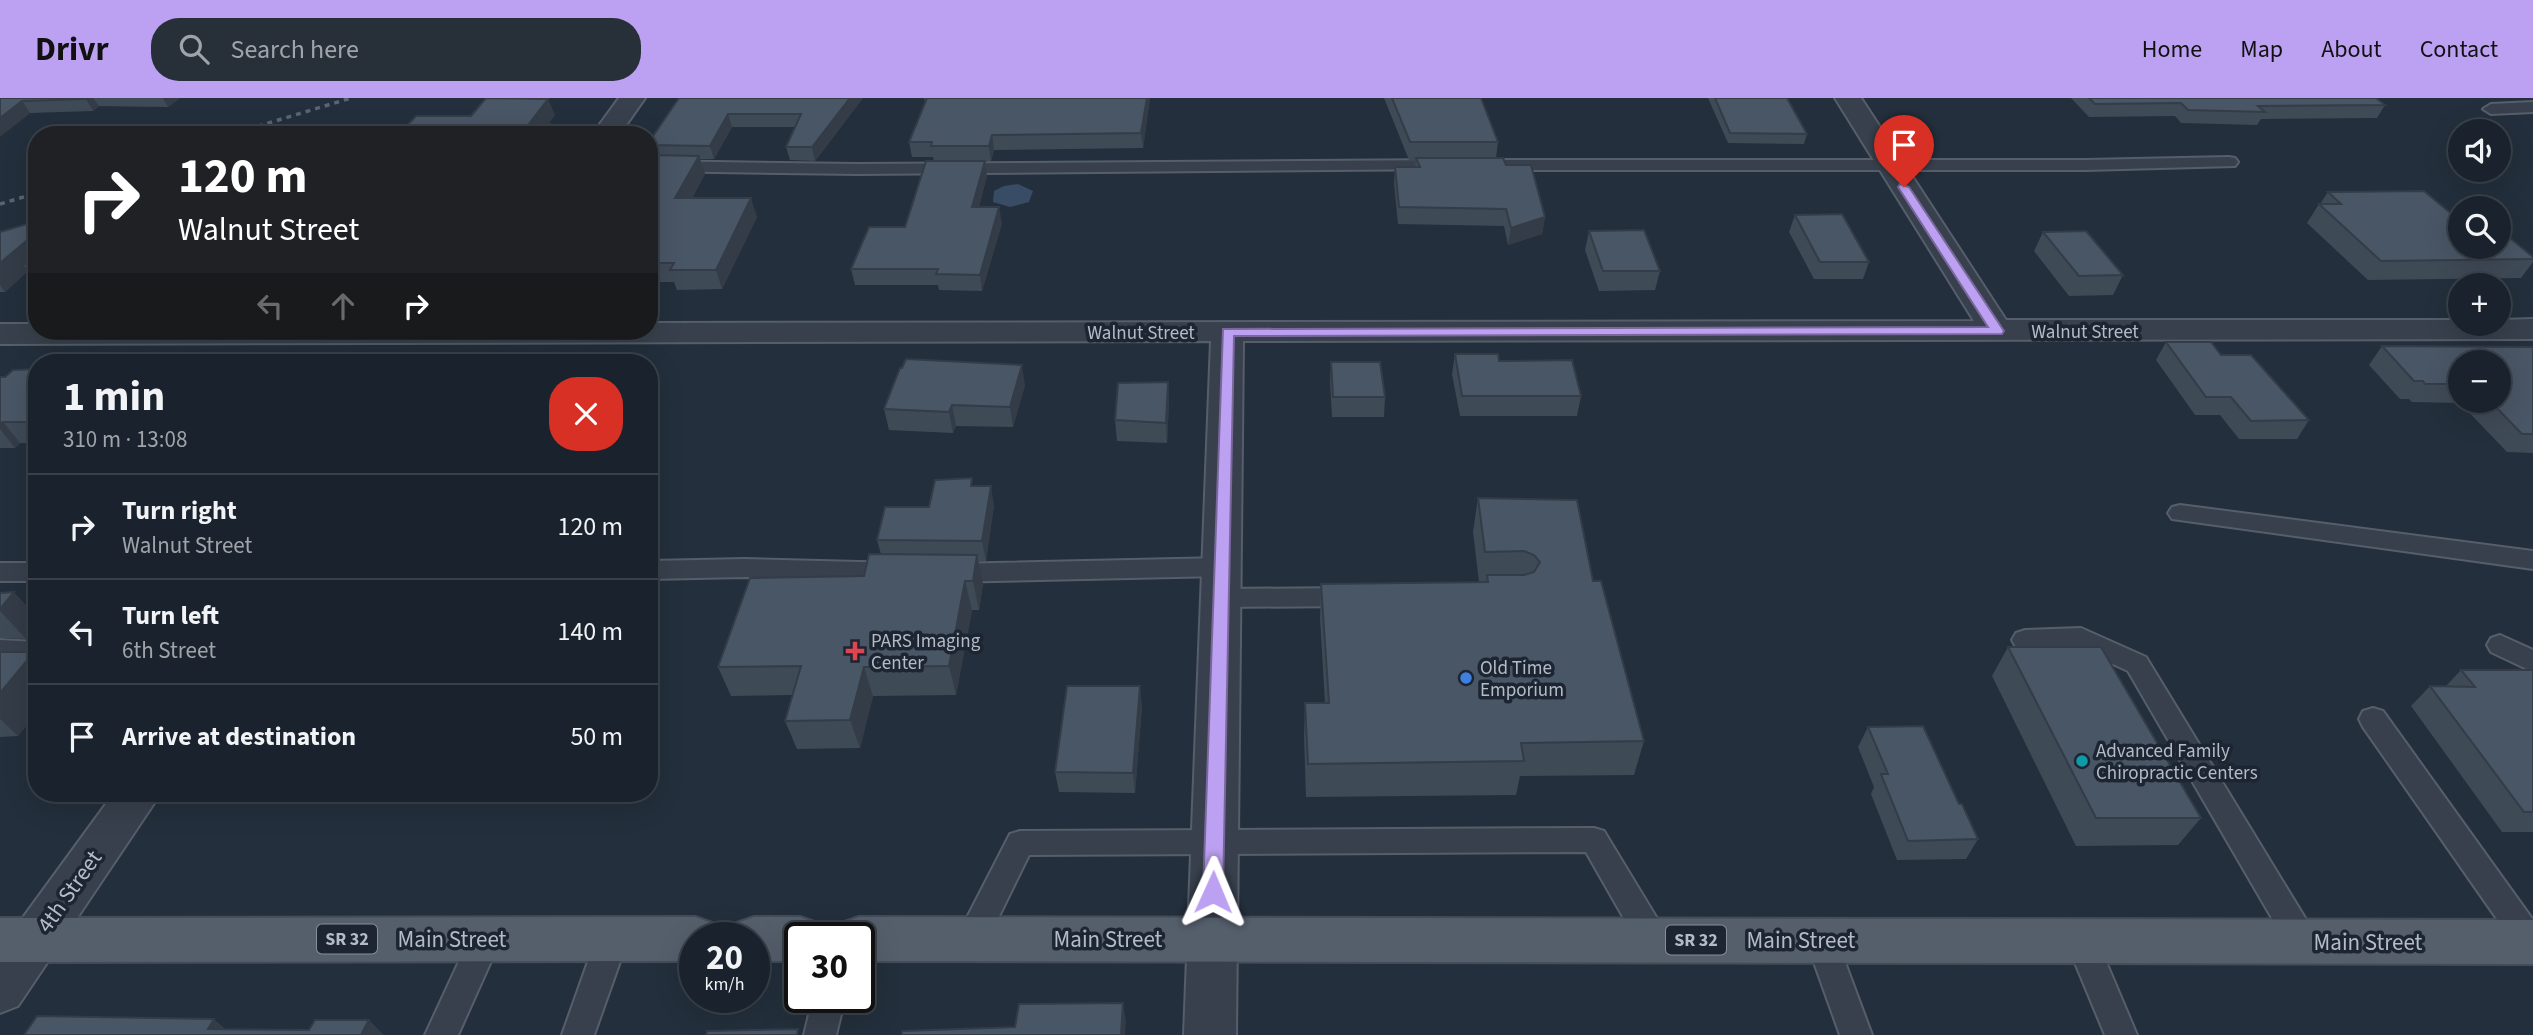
<!DOCTYPE html>
<html lang="en">
<head>
<meta charset="utf-8">
<style>
	body { margin:0; font-family:"Source Sans 3",sans-serif; background:#272f39; color:#f1f3f6; height:100vh; display:flex; flex-direction:column; font-size:26px; white-space:nowrap }
	* { box-sizing:border-box; margin:0 }
	p { font-size:23px; color:#9fa4aa }
	.icon { flex:none; width:38px; height:38px; fill:none; stroke:currentColor; stroke-width:2; stroke-linecap:round; stroke-linejoin:round }
	.map { position:relative; flex:1; overflow:hidden }
	.panel { position:absolute; left:28px; top:256px; width:630px; height:448px; display:flex; flex-direction:column; background:#1a232d; border-radius:28px; box-shadow:0 7px 28px #0002,0 0 0 2px #384049 }
	.panel>* { flex:none }
	.banner { position:absolute; left:28px; top:28px; width:630px; height:214px; border-radius:28px; box-shadow:0 7px 28px #0002,0 0 0 2px #384049; background:#202124; color:#fff; overflow:hidden }
	.fabs { position:absolute; left:2448px; top:21px; display:grid; gap:14px }
	.fabs a { display:grid; place-items:center; width:63px; height:63px; border-radius:50%; background:#1a232d; box-shadow:0 7px 28px #0002,0 0 0 2px #384049; font-size:35px }
	.speed { position:absolute; left:679px; top:824px; display:flex; gap:14px; font-size:35px; font-weight:700; text-align:center }
	.speed>* { display:grid; place-content:center; width:91px; height:91px; border-radius:50%; background:#1a232d; box-shadow:0 7px 28px #0002,0 0 0 2px #384049; line-height:1 }
	.speed small { font-size:18px; font-weight:400 }
	.speed .limit { border:4px solid #111; border-radius:10px; background:#fff; color:#111 }
	.pin { position:absolute; display:grid; place-items:center; width:60px; height:60px; color:#fff; margin:-72px -30px; border-radius:50% 50% 50% 0; rotate:-45deg; box-shadow:0 0 7px #0007 }
	.pin .icon { rotate:45deg }
	.me { position:absolute; width:77px; margin:-38px; rotate:1deg; stroke-linejoin:round; filter:drop-shadow(0 0 5px #0008) }
	.turn { display:flex; align-items:center; gap:24px; height:147px; padding:0 35px; font-size:32px }
	.turn .icon { width:91px; height:91px; stroke-width:2.5 }
	.turn b { display:block; font-size:49px; line-height:60px }
	.lanes { display:flex; align-items:center; height:66px; padding:0 35px; background:#0003; justify-content:center; gap:35px; direction:ltr }
	.lanes .off { opacity:.35 }
	.round { display:grid; place-items:center; flex:none; width:74px; height:74px; border-radius:28px; background:#272f39 }
	.head { display:flex; align-items:center; justify-content:space-between; height:119px; padding:0 35px }
	h1 { font-size:42px; font-weight:700; line-height:52px }
	ul { padding:0; list-style:none }
	li { display:flex; align-items:center; gap:21px; height:105px; padding:0 35px; border-top:2px solid #384049 }
	li div { flex:1 }
	li b { display:block; font-size:26px }
	li em { font-style:normal }
	header { display:flex; align-items:center; gap:42px; box-sizing:border-box; height:98px; padding:0 35px; background:#bca0f2; color:#111 }
	header strong { font-size:33px }
	nav { display:flex; gap:38px; margin-inline-start:auto; font-size:24px }
	.search { width:490px; height:63px; background:#272f39; display:flex; align-items:center; gap:18px; box-sizing:border-box; padding:0 24px; border-radius:28px; color:#9fa4aa; font-size:26px }
	.map>svg:first-child { display:block }
</style>
</head>
<body>
<header>
<strong>Drivr</strong>
<div class="search"><svg class="icon" aria-label="search" viewBox="0 0 24 24"><circle cx="10" cy="10" r="6"/><path d="M15 15l6 6"/></svg>Search here</div>
<nav><a>Home</a><a>Map</a><a>About</a><a>Contact</a></nav>
</header>
<div class="map">
<svg width="2533" height="937" viewBox="0 0 2533 937">
	<rect width="100%" height="100%" fill="#232f3c"/>
	<!-- water -->
	<path fill="#384d65" d="M1018,86L1033,93L1029,104L1010,109L993,104L994,93L1004,88Z"/>
	<g fill="none" stroke-linecap="round" stroke-linejoin="round">
		<defs>
			<g id="service">
				<path d="M2533,4V14L2491,16L2483,11L2491,6Z"/>
				<path d="M2229,59L2235,60L2238,64L2235,68L2086,72H1499L1490,67L1499,62H2086Z"/>
				<path d="M1448,62L1454,63L1457,67L1454,71L857,76L649,73V63L857,66Z"/>
				<path d="M2180,407L2533,453V471L2172,421L2168,415L2172,409Z"/>
				<path d="M1222,460L1231,463L1234,469L1231,475L1222,478L949,484L940,481L937,475L940,469L949,466Z"/>
				<path d="M745,461L899,465L908,468L911,474L908,480L899,483L745,479L649,481V463Z"/>
				<rect x="0" y="465" width="37" height="18"/>
				<path d="M1353,490L1362,493L1366,499L1362,505L1353,508L1221,509L1212,506L1208,500L1212,494L1221,491Z"/>
				<path d="M2081,530L2146,559L2313,833L2318,843L2313,853L2302,857L2291,853L2128,573L2078,550L2025,552L2016,549L2012,542L2016,535L2025,532Z"/>
				<path d="M2500,537L2533,552V574L2491,554L2487,547L2491,540Z"/>
				<path d="M0,542L37,544V560L0,562Z"/>
				<path d="M2373,610L2383,613L2533,822V857L2520,854L2363,629L2359,621L2363,613Z"/>
				<path d="M1594,730L1604,733L1664,832L1669,842L1664,852L1653,856L1642,852L1586,754L1029,757L983,851L972,855L961,851L956,841L1010,736L1020,733Z"/>
				<path d="M485,827L496,831L501,841L458,937H425L474,831Z"/>
				<path d="M612,827L623,831L628,841L594,937H562L596,841L601,831Z"/>
				<path d="M1822,828L1833,832L1872,937H1840L1806,842L1811,832Z"/>
				<path d="M2082,829L2093,833L2137,937H2105L2066,843L2071,833Z"/>
				<path d="M813,900H845L836,937H804Z"/>
			</g>
			<g id="minor">
				<path d="M619,0H645L619,37H592Z"/>
				<path d="M1835,0H1861L2006,222H2460V226H2499V222L2533,221V241L1243,243L1236,937H1184L1211,243L0,246V226H37V233H649V225L1974,223Z"/>
				<path d="M114,695H161L18,908L0,915V851Z"/>
			</g>
			<g id="primary">
				<path d="M695,819L712,825L719,840H695V863L0,864V820Z"/>
				<path d="M754,819H800L817,825L824,840H800V863H754V840H730L737,825Z"/>
				<path d="M859,819L2533,822V866L859,863V840H835L842,825Z"/>
			</g>
		</defs>
		<!-- service casing -->
		<use href="#service" stroke="#555e6a" stroke-width="4"/>
		<!-- minor casing -->
		<use href="#minor" stroke="#555e6a" stroke-width="4"/>
		<!-- primary casing -->
		<use href="#primary" stroke="#434c58" stroke-width="4"/>
		<!-- service -->
		<use href="#service" fill="#37404c" fill-rule="evenodd"/>
		<!-- minor -->
		<use href="#minor" fill="#37404c" fill-rule="evenodd"/>
		<!-- primary -->
		<use href="#primary" fill="#555f6c" fill-rule="evenodd"/>
		<!-- rail -->
		<g stroke="#596573" stroke-width="3.5" stroke-dasharray="5 5" stroke-linecap="butt">
			<path d="M229,37L351,0"/>
			<path d="M0,106L37,95"/>
		</g>
	</g>
	<!-- wall -->
	<g fill="#3f4a57" fill-rule="evenodd">
		<path d="M0,0H180L168,9L99,8L93,13L30,15Z"/>
		<path d="M679,0H863L815,63L790,62L786,49L795,29H732L714,61H700L705,76L692,100L757,119L722,191L677,192L674,184H649V57H650L649,54V44Z"/>
		<path d="M924,0H1150L1143,50L994,52L991,63H985L987,78L979,109L1002,125L982,193L939,192L938,187H855L851,171L905,129L934,63L933,59H912L909,44L925,4Z"/>
		<path d="M1384,0H1481L1498,44L1496,60L1506,67L1545,119L1542,136L1508,147L1504,128L1398,126L1394,85L1395,69H1415L1416,62H1409Z"/>
		<path d="M1708,0H1787L1807,36L1804,46L1728,45Z"/>
		<path d="M2071,0H2376L2385,7L2377,20L2261,21L2257,27L2181,25L2175,18L2089,19Z"/>
		<path d="M2328,94L2460,123L2533,159V164L2521,180L2368,182L2307,125L2319,106H2320Z"/>
		<path d="M1795,117L1869,164L1863,181H1814L1789,134Z"/>
		<path d="M37,123V184L28,173L5,194H0V134Z"/>
		<path d="M1589,133L1660,173L1655,192L1599,193L1585,152Z"/>
		<path d="M2043,134L2123,177L2113,197L2069,198L2034,153Z"/>
		<path d="M2166,244L2221,257L2309,322L2297,341H2239L2220,317H2195L2156,262Z"/>
		<path d="M2382,248L2533,249V355L2507,354L2460,305L2412,304L2409,301H2400L2369,267ZM2460,264L2499,303H2460Z"/>
		<path d="M1455,256L1499,263L1581,298L1577,318H1460L1452,276Z"/>
		<path d="M1331,264L1385,299L1384,319H1332L1330,284Z"/>
		<path d="M37,271V345H20L15,350H0V279H5Z"/>
		<path d="M1168,284L1169,305L1167,345L1117,343L1115,322Z"/>
		<path d="M1025,287L1013,329L956,328L953,335L889,332L884,311Z"/>
		<path d="M974,388L994,407L986,463H978L983,486L979,512H972L956,597L873,598L860,650L797,651L785,623L793,597L731,598L718,569L864,478L881,456L877,442L929,409Z"/>
		<path d="M1478,400L1593,483L1644,643L1634,677L1520,678L1516,697L1306,699L1304,639L1305,605H1325L1320,520L1321,486L1479,484L1473,434Z"/>
		<path d="M0,495L26,541L0,540Z"/>
		<path d="M2008,549L2201,720L2178,747L2076,748L1992,578Z"/>
		<path d="M0,554H34L37,557V614L18,638L0,639Z"/>
		<path d="M2461,572H2533V734H2502L2411,608L2430,588H2446Z"/>
		<path d="M1142,608L1135,695L1059,694L1055,674Z"/>
		<path d="M1868,629L1959,706L1978,741L1966,761L1897,762L1871,696L1874,689L1858,649Z"/>
	</g>
	<!-- shaded-wall -->
	<g fill="#333c47">
		<path d="M87,0H93L99,8L93,13L86,1Z"/>
		<path d="M163,0H180L168,9Z"/>
		<path d="M535,0H539L542,9L548,1L555,17L540,37L529,26Z"/>
		<path d="M850,0H863L815,63L812,49Z"/>
		<path d="M1147,0H1150L1143,50L1141,35Z"/>
		<path d="M22,3L30,15L0,39V20Z"/>
		<path d="M728,16L732,29L714,61L710,48Z"/>
		<path d="M550,26L555,37H543Z"/>
		<path d="M992,37L994,52L991,63L989,48Z"/>
		<path d="M699,58L705,76L681,119L675,100Z"/>
		<path d="M985,63L987,78L975,125L972,109Z"/>
		<path d="M751,100L757,119L722,191L716,172Z"/>
		<path d="M999,109L1002,125L982,193L980,177Z"/>
		<path d="M1545,119L1542,136L1508,147L1511,130Z"/>
		<path d="M37,134V166H23L28,173L5,194L0,187V165Z"/>
		<path d="M1022,267L1025,287L1013,329L1010,309Z"/>
		<path d="M1168,284L1169,305L1167,345L1166,325Z"/>
		<path d="M952,307L956,328L953,335L949,314Z"/>
		<path d="M3,324L20,345L15,350L0,331V327Z"/>
		<path d="M991,388L994,407L986,463L982,443Z"/>
		<path d="M977,457L983,486L979,512L973,483Z"/>
		<path d="M965,483L972,512L956,597L949,568Z"/>
		<path d="M14,494L37,519V528L26,541L0,513V511Z"/>
		<path d="M34,554L37,557V614L18,638L0,621V595Z"/>
		<path d="M864,569L873,598L860,650L850,622Z"/>
		<path d="M1140,588L1142,608L1135,695L1133,675Z"/>
		<path d="M1123,905L1126,923L1125,937H1121Z"/>
		<path d="M214,921L232,937L208,931Z"/>
		<path d="M369,922L384,937H361Z"/>
	</g>
	<!-- building -->
	<g fill="#495665" stroke="#333c47" stroke-width="2">
		<path d="M0,0H87L86,1L22,3L0,20Z"/>
		<path d="M486,0L548,1L529,26H550L543,37H398L416,18H471Z"/>
		<path d="M679,0H850L812,49H786L801,16H728L710,48L649,47V44Z"/>
		<path d="M927,0H1147L1141,35L992,37L989,48H931L932,44H909Z"/>
		<path d="M1392,0H1481L1498,44H1410Z"/>
		<path d="M1715,0H1787L1807,36L1730,35Z"/>
		<path d="M2089,0H2376L2385,7L2258,8L2265,14L2188,12L2181,5L2095,6Z"/>
		<path d="M649,57L699,58L675,100H751L716,172H670L674,165H649Z"/>
		<path d="M1416,60H1503L1506,67H1531L1545,119L1511,130L1506,111L1399,109L1395,69H1420Z"/>
		<path d="M926,63H985L972,109H999L980,177L936,176L938,171H851L869,129H905Z"/>
		<path d="M2424,93L2460,123V149H2499V131L2533,159V161L2381,163L2319,106H2341L2328,94Z"/>
		<path d="M1842,116L1869,164H1820L1795,117Z"/>
		<path d="M37,123V134L0,165V134Z"/>
		<path d="M1644,132L1660,173H1603L1589,133Z"/>
		<path d="M2086,133L2123,177L2079,178L2043,134Z"/>
		<path d="M37,153V166H23Z"/>
		<path d="M2166,244H2211L2221,257H2251L2309,322L2251,323L2231,299H2206Z"/>
		<path d="M2382,248L2533,249V336H2522L2490,303H2499V264H2460V286H2425L2423,283H2414Z"/>
		<path d="M1455,256H1498L1499,263L1572,262L1581,298H1462Z"/>
		<path d="M906,261L1022,267L1010,309L952,307L949,314L884,311L900,270H902Z"/>
		<path d="M1331,264H1380L1385,299H1333Z"/>
		<path d="M37,271V324H3L0,327V279H5L13,272Z"/>
		<path d="M1168,284L1166,325L1115,322L1118,285Z"/>
		<path d="M972,380L971,388H991L982,443L877,442L885,409H929L935,382Z"/>
		<path d="M1478,400L1577,402L1593,483H1601L1644,643L1521,645L1524,663L1308,666L1305,605H1329L1321,486L1488,484L1487,477H1524L1534,474L1540,464L1534,457L1524,453L1485,454Z"/>
		<path d="M869,456L977,457L973,483H965L949,568L864,569L850,622L785,623L801,568L718,569L750,480L864,478Z"/>
		<path d="M14,494L0,511V495Z"/>
		<path d="M2008,549H2101L2201,720H2096Z"/>
		<path d="M0,554H34L0,595Z"/>
		<path d="M2461,572H2533V714H2524L2430,588L2475,589Z"/>
		<path d="M1067,588H1140L1133,675L1055,674Z"/>
		<path d="M1923,628L1959,706H1962L1978,741L1908,743L1881,676H1888L1868,629Z"/>
		<path d="M1123,905L1121,937H902V933L1015,929L1019,906Z"/>
		<path d="M37,918L214,921L208,931L309,932L315,922H369L361,937H24Z"/>
		<path d="M798,931L797,937H706L707,933Z"/>
	</g>
	<!-- route -->
	<path fill="#bca0f2" stroke="#7a689d" stroke-width="2" d="M1900,86L1909,89L2004,233L2002,236L1234,238L1223,794L1220,800L1213,803L1206,800L1203,794L1223,231L1988,229L1898,89Z"/>
	<!-- markers -->
	<path fill="#e0444e" stroke="#1c2531" stroke-width="2.5" d="M851.5 542.5h7v7h7v7h-7v7h-7v-7h-7v-7h7z"/>
	<circle fill="#3f7fe0" stroke="#1c2531" stroke-width="2.5" cx="1466" cy="580" r="7"/>
	<circle fill="#0f9aa8" stroke="#1c2531" stroke-width="2.5" cx="2082" cy="663" r="7"/>
	<g text-anchor="middle" stroke-width="7" stroke-linejoin="round" paint-order="stroke">
		<!-- shield labels -->
		<g fill="#1c2531" stroke="#858e9a" stroke-width="2">
			<rect x="317" y="826.5" width="60" height="29" rx="5"/>
			<rect x="1666" y="827.5" width="60" height="29" rx="5"/>
		</g>
		<g font-size="18" font-weight="bold" fill="#b2bbc7">
			<text x="347" y="847">SR 32</text>
			<text x="1696" y="848">SR 32</text>
		</g>
		<!-- street labels -->
		<g font-size="19" fill="#b2bbc7" stroke="#1c2531">
			<text x="2085" y="240">Walnut Street</text>
			<text x="1141" y="241">Walnut Street</text>
		</g>
		<!-- poi labels -->
		<g font-size="19" fill="#b2bbc7" stroke="#1c2531" text-anchor="start">
			<text x="871" y="549">PARS Imaging<tspan x="871" dy="22">Center</tspan></text>
			<text x="1480" y="576">Old Time<tspan x="1480" dy="22">Emporium</tspan></text>
			<text x="2096" y="659">Advanced Family<tspan x="2096" dy="22">Chiropractic Centers</tspan></text>
		</g>
		<!-- near-street labels -->
		<g font-size="23" fill="#b2bbc7" stroke="#1c2531">
			<text transform="translate(69 793) rotate(-55)" y="8">4th Street</text>
			<text x="452" y="849">Main Street</text>
			<text x="1108" y="849">Main Street</text>
			<text x="1801" y="850">Main Street</text>
			<text x="2368" y="852">Main Street</text>
		</g>
	</g>
</svg>
<div class="fabs">
<a><svg class="icon" aria-label="sound" viewBox="0 0 24 24"><path d="M4 9h4l5-4v14l-5-4H4zM17 9q2 3 0 6"/></svg></a>
<a><svg class="icon" aria-label="search" viewBox="0 0 24 24"><circle cx="10" cy="10" r="6"/><path d="M15 15l6 6"/></svg></a>
<a>+</a>
<a>−</a>
</div>
<div class="speed"><div>20<small>km/h</small></div><div class="limit">30</div></div>
<div class="pin" style="left:1904px;top:89px;background:#d93025"><svg class="icon" aria-label="arrive" viewBox="0 0 24 24"><path d="M6 21V4h12l-3 4 3 4H6"/></svg></div>
<svg class="me" style="left:1213px;top:794px" viewBox="-20 -20 40 40"><path d="M0-17L14 15 0 8-14 15z" fill="#bca0f2" stroke="#fff" stroke-width="4"/></svg>
<div class="banner">
<div class="turn"><svg class="icon" aria-label="right" viewBox="0 0 24 24"><path d="M7 20v-9h11M14 6l5 5-5 5"/></svg><div><b>120 m</b>Walnut Street</div></div>
<div class="lanes"><svg class="icon off" aria-label="left" viewBox="0 0 24 24"><path d="M17 20v-9H6M10 6l-5 5 5 5"/></svg><svg class="icon off" aria-label="ahead" viewBox="0 0 24 24"><path d="M12 20V5M6 11l6-6 6 6"/></svg><svg class="icon" aria-label="right" viewBox="0 0 24 24"><path d="M7 20v-9h11M14 6l5 5-5 5"/></svg></div>
</div>
<section class="panel">
<div class="head"><div><h1>1 min</h1><p>310 m · 13:08</p></div><a class="round" style="background:#d93025;color:#fff"><svg class="icon" aria-label="close" viewBox="0 0 24 24"><path d="M6 6l12 12M18 6L6 18"/></svg></a></div>
<ul>
<li><svg class="icon" aria-label="right" viewBox="0 0 24 24"><path d="M7 20v-9h11M14 6l5 5-5 5"/></svg><div><b>Turn right</b><p>Walnut Street</p></div><em>120 m</em></li>
<li><svg class="icon" aria-label="left" viewBox="0 0 24 24"><path d="M17 20v-9H6M10 6l-5 5 5 5"/></svg><div><b>Turn left</b><p>6th Street</p></div><em>140 m</em></li>
<li><svg class="icon" aria-label="arrive" viewBox="0 0 24 24"><path d="M6 21V4h12l-3 4 3 4H6"/></svg><div><b>Arrive at destination</b></div><em>50 m</em></li>
</ul>
</section>
</div>
</body>
</html>
